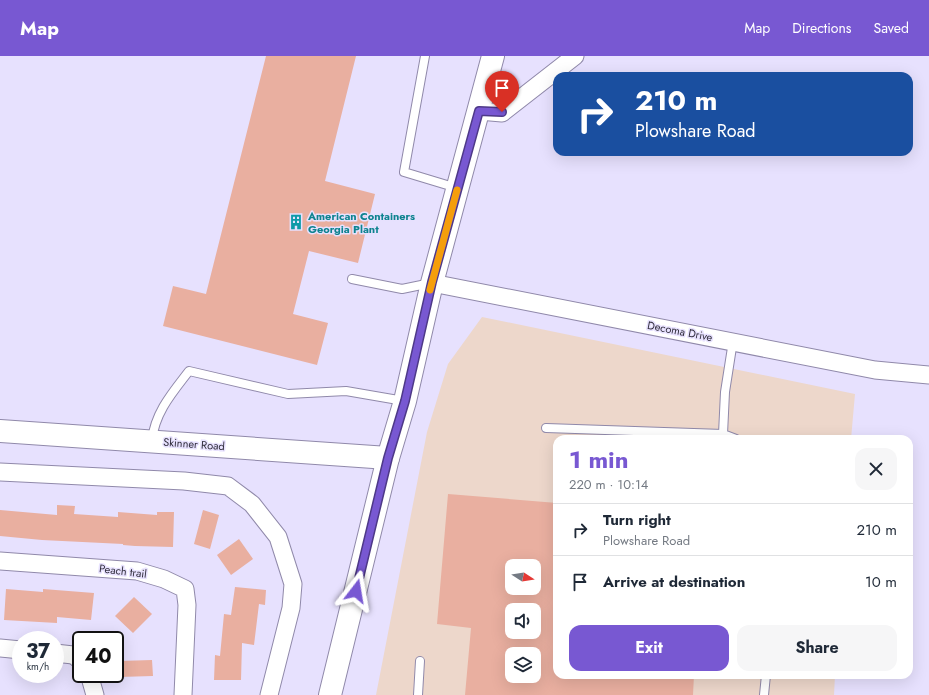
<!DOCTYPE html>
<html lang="en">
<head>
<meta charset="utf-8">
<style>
	body { margin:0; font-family:Jost,sans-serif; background:#f6f6f7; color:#1f2937; height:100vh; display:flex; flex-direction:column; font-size:15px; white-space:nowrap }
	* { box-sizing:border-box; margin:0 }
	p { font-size:13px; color:#747a83 }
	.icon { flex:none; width:22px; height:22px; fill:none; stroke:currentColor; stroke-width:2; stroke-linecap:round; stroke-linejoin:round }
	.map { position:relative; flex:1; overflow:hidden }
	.sheet { position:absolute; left:553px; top:379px; width:360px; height:244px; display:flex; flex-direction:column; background:#fff; border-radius:12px; box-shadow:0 4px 16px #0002 }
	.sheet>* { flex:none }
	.top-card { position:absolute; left:553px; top:16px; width:360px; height:84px; border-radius:12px; box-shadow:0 4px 16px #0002; background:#1a4fa0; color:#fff; overflow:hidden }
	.needle { width:26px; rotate:102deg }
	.tools { position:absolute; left:505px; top:503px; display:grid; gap:8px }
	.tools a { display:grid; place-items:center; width:36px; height:36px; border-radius:8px; background:#fff; box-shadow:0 4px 16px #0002; font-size:20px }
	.speed { position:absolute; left:12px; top:575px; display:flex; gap:8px; font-size:20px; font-weight:700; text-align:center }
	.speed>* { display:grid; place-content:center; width:52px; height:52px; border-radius:50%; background:#fff; box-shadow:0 4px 16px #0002; line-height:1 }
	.speed small { font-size:10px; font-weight:400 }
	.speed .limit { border:2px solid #111; border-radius:6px; background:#fff; color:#111 }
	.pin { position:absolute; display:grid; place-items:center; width:34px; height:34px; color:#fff; margin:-41px -17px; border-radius:50% 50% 50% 0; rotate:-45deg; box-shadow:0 0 4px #0007 }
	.pin .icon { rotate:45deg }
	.me { position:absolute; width:44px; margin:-22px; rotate:14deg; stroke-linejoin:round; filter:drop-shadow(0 0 3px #0008) }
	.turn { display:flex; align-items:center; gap:14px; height:84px; padding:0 16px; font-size:18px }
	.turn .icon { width:52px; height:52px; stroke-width:2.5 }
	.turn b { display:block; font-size:28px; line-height:34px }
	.round { display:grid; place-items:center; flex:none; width:42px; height:42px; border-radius:12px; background:#f6f6f7 }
	.summary { display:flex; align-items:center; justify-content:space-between; height:68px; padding:0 16px }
	h1 { font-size:24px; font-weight:700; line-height:30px; color:#7858d2 }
	.cta { display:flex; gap:8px; margin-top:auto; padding:8px 16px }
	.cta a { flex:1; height:46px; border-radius:12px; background:#7858d2; color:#fff; font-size:16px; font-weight:700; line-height:46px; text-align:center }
	.cta a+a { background:#f6f6f7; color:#1f2937 }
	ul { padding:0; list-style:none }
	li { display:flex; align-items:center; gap:12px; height:52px; padding:0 16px; border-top:1px solid #e0e1e3 }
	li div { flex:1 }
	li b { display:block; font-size:15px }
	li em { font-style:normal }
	header { display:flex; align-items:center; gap:24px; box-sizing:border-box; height:56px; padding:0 20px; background:#7858d2; color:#fff }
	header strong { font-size:19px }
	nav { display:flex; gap:22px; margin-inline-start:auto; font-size:14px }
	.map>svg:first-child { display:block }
</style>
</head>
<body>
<header>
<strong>Map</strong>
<nav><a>Map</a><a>Directions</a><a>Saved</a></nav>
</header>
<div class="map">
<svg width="929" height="639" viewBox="0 0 929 639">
	<rect width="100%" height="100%" fill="#e7e1fe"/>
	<!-- industrial -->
	<path fill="#edd7cb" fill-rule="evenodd" d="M482,261L855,338L851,383H557V619H835L834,639H376L427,376L448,308ZM512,510H534V532H512ZM512,554H534V576H512ZM512,598H534V620H512Z"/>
	<!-- building -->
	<g fill="#e9afa0" fill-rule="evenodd">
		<path d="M266,0H356L325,125L375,138L358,207L309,195L293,258L328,267L317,309L163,270L173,230L206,238Z"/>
		<path d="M448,438L557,447V619H694L693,639H465L471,572L437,568ZM512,510H534V532H512ZM512,554H534V576H512ZM512,598H534V620H512Z"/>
		<path d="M57,449L75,450L74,458L118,461V456L157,459V456H174L173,491L135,490L123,489V488L42,484L0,480V454L57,459Z"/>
		<path d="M203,454L219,459L210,493L194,488Z"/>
		<path d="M239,483L253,503L231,519L217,499Z"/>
		<path d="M235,531L266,534L265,549L259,548L254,589L242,587L241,624H214L215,599L220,600L224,558L231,559Z"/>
		<path d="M6,533L43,536V533L94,537L91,564L57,561V567L4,564Z"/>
		<path d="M134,541L152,558L133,577L115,560Z"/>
		<path d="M152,604L153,620L119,621V605Z"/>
	</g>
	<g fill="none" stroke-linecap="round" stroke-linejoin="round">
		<defs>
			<g id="lane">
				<path d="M425,0L404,116L457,132"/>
				<path d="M352,223L402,233L431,227"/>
				<path d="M733,285L725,336L723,378L736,383"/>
				<path d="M546,372L723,378"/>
				<path d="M152,384C155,356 173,336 189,315L288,338L346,335L404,345"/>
				<path d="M418,639L420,605"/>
				<path d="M764,639L766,619"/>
			</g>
			<g id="street">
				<path d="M479,55L502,57L575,0"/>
				<path d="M432,227L875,314L929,319"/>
				<path d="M0,416L184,425L228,430L252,448L278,481L293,528L291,552L269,639"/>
				<path d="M0,505L137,515L164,523L185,533L187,549L183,639"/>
				<path d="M0,592L21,594"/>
				<path d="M55,597L73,599L81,605"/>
				<path d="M89,618L95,639"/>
			</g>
			<g id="secondary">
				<path d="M0,375L388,402"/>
				<path d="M330,639L388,402L405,345L432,227L493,0"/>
			</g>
		</defs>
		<!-- lane casing -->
		<use href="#lane" stroke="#9089aa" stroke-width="10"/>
		<!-- street casing -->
		<use href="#street" stroke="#9089aa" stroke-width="19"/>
		<!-- secondary casing -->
		<use href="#secondary" stroke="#9089aa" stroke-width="24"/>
		<!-- lane -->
		<use href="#lane" stroke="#fff" stroke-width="8"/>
		<!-- street -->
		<use href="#street" stroke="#fff" stroke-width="17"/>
		<!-- secondary -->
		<use href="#secondary" stroke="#fff" stroke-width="22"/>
	</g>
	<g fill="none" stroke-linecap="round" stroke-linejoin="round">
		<defs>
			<path id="route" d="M356,535L388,402L405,345L432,226L479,55L502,56"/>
		</defs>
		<!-- route casing -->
		<use href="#route" stroke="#4e3988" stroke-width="10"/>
		<!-- route -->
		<use href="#route" stroke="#7858d2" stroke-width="7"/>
		<!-- slow -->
		<path stroke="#f59e0b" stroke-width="7" d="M430,234L457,134"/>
	</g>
	<!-- icons -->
	<defs>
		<symbol id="building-bare" viewBox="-9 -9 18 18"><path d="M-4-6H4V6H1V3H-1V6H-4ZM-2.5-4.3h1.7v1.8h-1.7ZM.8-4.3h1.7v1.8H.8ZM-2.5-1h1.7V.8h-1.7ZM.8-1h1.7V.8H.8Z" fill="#0f9aa8" stroke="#e7e1fe" stroke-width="2.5" paint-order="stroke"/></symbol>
	</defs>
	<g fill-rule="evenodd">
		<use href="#building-bare" x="285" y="155" width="22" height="22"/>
	</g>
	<g text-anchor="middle" stroke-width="3" stroke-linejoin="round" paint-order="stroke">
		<!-- culture labels -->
		<g font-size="11" font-weight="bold" fill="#0d838f" stroke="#e7e1fe" text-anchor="start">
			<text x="308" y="164">American Containers<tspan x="308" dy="13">Georgia Plant</tspan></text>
		</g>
		<!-- street labels -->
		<g font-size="11" fill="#2e2b39" stroke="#e7e1fe">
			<text transform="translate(680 275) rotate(11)" y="4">Decoma Drive</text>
			<text transform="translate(194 388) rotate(4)" y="4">Skinner Road</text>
			<text transform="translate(123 515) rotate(7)" y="4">Peach trail</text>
		</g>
	</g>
</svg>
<div class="tools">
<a><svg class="needle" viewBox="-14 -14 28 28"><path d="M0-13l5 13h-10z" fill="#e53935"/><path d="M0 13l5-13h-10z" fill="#747a83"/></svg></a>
<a><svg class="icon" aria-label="sound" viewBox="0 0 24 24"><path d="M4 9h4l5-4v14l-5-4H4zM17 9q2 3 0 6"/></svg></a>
<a><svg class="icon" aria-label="layers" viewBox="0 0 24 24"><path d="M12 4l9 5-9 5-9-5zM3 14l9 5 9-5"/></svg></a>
</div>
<div class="speed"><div>37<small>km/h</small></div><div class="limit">40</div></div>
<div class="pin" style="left:502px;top:56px;background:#d93025"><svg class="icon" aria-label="arrive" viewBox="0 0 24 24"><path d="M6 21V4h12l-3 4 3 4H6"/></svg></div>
<svg class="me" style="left:356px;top:535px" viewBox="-20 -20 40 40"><path d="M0-17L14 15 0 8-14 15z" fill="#7858d2" stroke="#fff" stroke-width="4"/></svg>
<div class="top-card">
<div class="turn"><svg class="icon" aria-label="right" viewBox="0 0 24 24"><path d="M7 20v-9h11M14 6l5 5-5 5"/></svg><div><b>210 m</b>Plowshare Road</div></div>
</div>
<section class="sheet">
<div class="summary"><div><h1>1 min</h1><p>220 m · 10:14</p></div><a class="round"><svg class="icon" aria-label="close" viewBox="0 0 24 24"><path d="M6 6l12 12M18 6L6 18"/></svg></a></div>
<ul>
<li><svg class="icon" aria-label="right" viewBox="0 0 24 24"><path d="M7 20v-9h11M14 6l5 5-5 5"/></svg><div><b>Turn right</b><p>Plowshare Road</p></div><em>210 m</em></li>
<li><svg class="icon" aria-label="arrive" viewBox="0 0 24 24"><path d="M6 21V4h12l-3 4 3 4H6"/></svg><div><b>Arrive at destination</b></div><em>10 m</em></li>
</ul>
<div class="cta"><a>Exit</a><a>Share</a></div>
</section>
</div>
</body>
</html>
